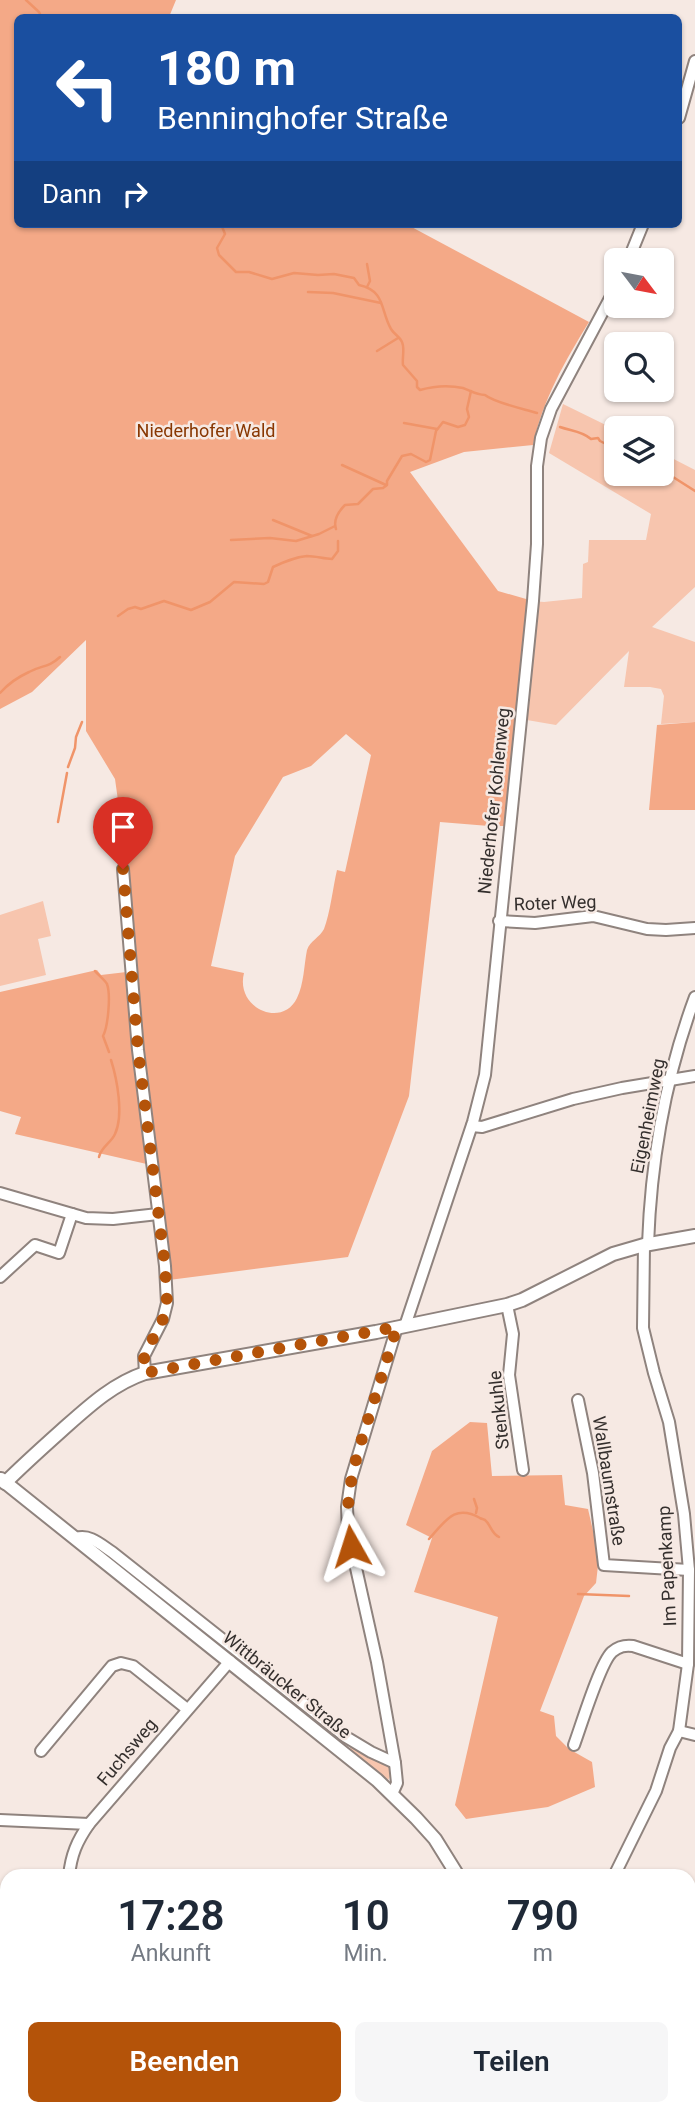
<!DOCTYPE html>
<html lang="de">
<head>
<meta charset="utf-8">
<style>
	body { margin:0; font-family:Roboto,sans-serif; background:#f6f6f7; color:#1f2937; height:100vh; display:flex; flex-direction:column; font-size:26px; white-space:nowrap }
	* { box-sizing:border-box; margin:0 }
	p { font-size:23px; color:#747a83 }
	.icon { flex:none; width:38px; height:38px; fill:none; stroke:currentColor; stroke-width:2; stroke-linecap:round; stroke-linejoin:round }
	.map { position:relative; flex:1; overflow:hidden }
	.details { position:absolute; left:0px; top:1869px; width:696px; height:247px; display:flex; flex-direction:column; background:#fff; border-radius:21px 21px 0 0; box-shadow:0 2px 5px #0004 }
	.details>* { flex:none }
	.banner { position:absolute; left:14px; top:14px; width:668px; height:214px; border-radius:10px; box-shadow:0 2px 5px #0004; background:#1a4fa0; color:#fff; overflow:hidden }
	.needle { width:46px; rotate:122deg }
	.buttons { position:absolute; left:604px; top:248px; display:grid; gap:14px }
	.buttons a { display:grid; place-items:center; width:70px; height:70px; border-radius:10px; background:#fff; box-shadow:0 2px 5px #0004; font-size:35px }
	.pin { position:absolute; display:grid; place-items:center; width:60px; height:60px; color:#fff; margin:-72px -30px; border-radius:50% 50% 50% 0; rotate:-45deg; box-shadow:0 0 7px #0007 }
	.pin .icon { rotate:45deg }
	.me { position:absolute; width:77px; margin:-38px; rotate:354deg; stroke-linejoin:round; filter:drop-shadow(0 0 5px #0008) }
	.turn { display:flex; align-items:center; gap:24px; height:147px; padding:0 28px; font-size:32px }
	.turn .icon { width:91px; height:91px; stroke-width:2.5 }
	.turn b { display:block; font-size:49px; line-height:60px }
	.then { display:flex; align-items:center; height:66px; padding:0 28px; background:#0003; gap:14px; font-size:26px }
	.eta { display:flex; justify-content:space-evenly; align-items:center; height:119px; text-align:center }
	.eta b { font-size:42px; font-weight:600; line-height:49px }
	.button { display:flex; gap:14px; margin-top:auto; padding:14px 28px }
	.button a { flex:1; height:80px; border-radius:10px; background:#b45309; color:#fff; font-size:28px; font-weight:600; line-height:80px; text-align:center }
	.button a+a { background:#f6f6f7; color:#1f2937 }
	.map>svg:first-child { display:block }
</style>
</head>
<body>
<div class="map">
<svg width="695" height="2115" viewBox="0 0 695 2115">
	<rect width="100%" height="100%" fill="#f6e9e3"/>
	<!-- green -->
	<g fill="#f7c5ae">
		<path d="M563,404L616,430V474H662V453L695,470V587L652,627L695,642V722L661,724L664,696L661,689L650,687H624L629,651L556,725L521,719L533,601L544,602L582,598L583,564L588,562L589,540H646L651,514L549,453Z"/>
		<path d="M43,901L51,936L38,939L46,975L0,986V915Z"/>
		<path d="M354,1744L390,1765C392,1771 392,1776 387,1781L348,1750Z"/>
	</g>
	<!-- forest -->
	<g fill="#f4a987" fill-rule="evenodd">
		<path d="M0,0H176L169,17L18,18V224H406L589,322C565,361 543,399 533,445L464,452L410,472L498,591L533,601L509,826H489L440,822L409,1096L348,1257L169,1280L151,1165L15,1134L21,1117L0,1111V992L97,970L101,975L135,971L123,869L121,822L115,779L86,731V640L32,692L0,709ZM346,734L371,755L345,872L337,870C333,887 330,914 324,929C320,937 310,941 307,950C304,965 304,984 297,998C282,1029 235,1008 244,973L211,966L235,856L283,777L311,766Z"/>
		<path d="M695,722V810H649L657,725Z"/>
		<path d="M470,1422L487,1423L492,1476L562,1475L565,1505L588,1509L599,1557L596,1583L584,1596L540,1711L554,1716L556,1736L569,1749L592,1762L595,1787L548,1807L466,1819L455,1805L498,1617L414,1592L432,1538L406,1525L432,1451Z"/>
	</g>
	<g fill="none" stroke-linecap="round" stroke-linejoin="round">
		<!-- stream -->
		<g stroke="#f09469" stroke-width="2.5">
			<path d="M26,0L39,12L42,18"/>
			<path d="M221,224L225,234L217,248L219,255L236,272H249L272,279L294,273L318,275L334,274L354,278L359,285C386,291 380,310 391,329C394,334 400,337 402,342C405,348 402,358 403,365L417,381V387L420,390C434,386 449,385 463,388C471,391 476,395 485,395C495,403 524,409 537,413"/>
			<path d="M367,287L370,281L367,264"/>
			<path d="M308,292L333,293L381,303"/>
			<path d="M377,351L398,338"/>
			<path d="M404,423L437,429"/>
			<path d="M560,427C571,431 582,431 591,439L598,438L600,441L616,449"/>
			<path d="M342,465L386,485"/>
			<path d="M662,470L695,491"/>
			<path d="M273,520L312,536"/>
			<path d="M336,529C333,520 339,511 345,505L358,504L373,489L383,488L387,485V481L402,456L411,454L426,462L430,460L436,431L443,422L458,427L465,425L469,417L467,409L471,391"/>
			<path d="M231,540L270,538L296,541L319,534L335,526"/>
			<path d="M118,616L128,609L135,607L141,609L164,601L191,610L210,602L234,582L264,584L268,582L273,567C284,562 295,557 307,556C316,556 324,559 332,559L338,551V541"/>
			<path d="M0,693C8,684 18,677 29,672C42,665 48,668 60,657"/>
			<path d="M68,767L75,748L76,737L82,722"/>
			<path d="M58,822L67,773"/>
			<path d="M95,971C98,975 104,979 107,984C111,995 108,1027 103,1036L109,1052"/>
			<path d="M99,1157C101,1147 111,1143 115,1134C124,1115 117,1079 111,1060"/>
			<path d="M474,1499L477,1508L476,1513"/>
			<path d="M429,1539C446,1520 455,1504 480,1518C481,1519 484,1519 485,1520C491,1525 491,1533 499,1537"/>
			<path d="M578,1594L629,1596"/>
		</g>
		<defs>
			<g id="minor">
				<path d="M679,118L695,61"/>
				<path d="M628,261L643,224"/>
				<path d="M123,869L138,1050L165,1266L167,1303L163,1319L144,1356L145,1373"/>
				<path d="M499,921L535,923L593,916L647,929L666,930L695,928"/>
				<path d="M472,1126L482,1127L573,1099L622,1088L695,1076"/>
				<path d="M0,1193L86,1218L113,1219L158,1214"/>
				<path d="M648,1244C651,1161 666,1075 695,997"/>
				<path d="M0,1277L35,1245L59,1253L72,1214"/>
				<path d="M507,1305L513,1334L509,1375L523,1470"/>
				<path d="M405,1326L473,1122L485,1075L533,601L537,544V466L541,438L551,409L616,287"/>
				<path d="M578,1400L593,1473L604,1565L689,1570"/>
				<path d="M76,1538C90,1534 100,1544 112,1552L346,1737L371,1752L395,1763"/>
				<path d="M679,1731L695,1735"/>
				<path d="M574,1745C581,1726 600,1663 612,1652C619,1646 625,1645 633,1646L688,1664"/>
				<path d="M41,1751L112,1666L121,1663L133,1666L187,1709"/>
				<path d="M392,1794L397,1783L395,1763L377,1662L348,1532L347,1507L351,1479L397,1327"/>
				<path d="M0,1820L89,1824"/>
				<path d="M69,1876C71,1855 77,1841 89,1824L230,1661"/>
				<path d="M614,1876L656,1791L670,1748L679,1731L688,1664L689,1570L684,1514L669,1422L654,1373L643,1328L644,1245"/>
				<path d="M690,1964L695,1965"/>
				<path d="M177,2109L180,2115"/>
				<path d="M401,2109V2115"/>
				<path d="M444,2109L447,2115"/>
				<path d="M576,2109L577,2115"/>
				<path d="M652,2109L656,2115"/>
				<path d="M229,2115L235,2109"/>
			</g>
			<g id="major">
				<path d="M1,1479L377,1780L416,1818L435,1839L458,1876"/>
				<path d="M5,1483C23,1465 42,1448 61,1431C87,1408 112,1384 145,1373L376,1332L507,1305L522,1300L613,1254L644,1245L695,1236"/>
				<path d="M517,2109V2115"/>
			</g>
		</defs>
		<!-- minor casing -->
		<use href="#minor" stroke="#8f837e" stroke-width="14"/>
		<!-- major casing -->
		<use href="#major" stroke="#8f837e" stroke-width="16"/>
		<!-- minor -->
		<use href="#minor" stroke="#fff" stroke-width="10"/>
		<!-- major -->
		<use href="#major" stroke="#fff" stroke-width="12"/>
	</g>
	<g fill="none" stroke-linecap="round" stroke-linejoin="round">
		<!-- route -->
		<path stroke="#b45309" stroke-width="12" stroke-dasharray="0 21.6" d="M123,869L138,1050L165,1266L167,1303L163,1319L144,1356L145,1373L397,1327C388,1355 380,1382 371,1410C357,1455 341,1499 351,1546"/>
	</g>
	<g text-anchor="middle" stroke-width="5" stroke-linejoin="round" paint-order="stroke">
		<!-- park labels -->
		<g font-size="18" fill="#883702" stroke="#f6e9e3">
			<text x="206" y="437">Niederhofer Wald</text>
		</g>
		<!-- street labels -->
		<g font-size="18" fill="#342f2d" stroke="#f6e9e3">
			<text transform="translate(494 801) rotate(-84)" y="6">Niederhofer Kohlenweg</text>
			<text transform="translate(555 903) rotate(-2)" y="6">Roter Weg</text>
			<text transform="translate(648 1116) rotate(-79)" y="6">Eigenheimweg</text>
			<text transform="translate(499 1410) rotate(-96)" y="6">Stenkuhle</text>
			<text transform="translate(609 1481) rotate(81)" y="6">Wallbaumstraße</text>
			<text transform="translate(667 1566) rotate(-93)" y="6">Im Papenkamp</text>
			<text transform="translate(287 1685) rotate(39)" y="6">Wittbräucker Straße</text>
			<text transform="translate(127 1752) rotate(-50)" y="6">Fuchsweg</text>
		</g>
	</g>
</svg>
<div class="buttons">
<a><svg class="needle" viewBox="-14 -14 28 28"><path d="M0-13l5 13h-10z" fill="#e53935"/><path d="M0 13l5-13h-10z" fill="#747a83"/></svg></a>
<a><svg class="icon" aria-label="search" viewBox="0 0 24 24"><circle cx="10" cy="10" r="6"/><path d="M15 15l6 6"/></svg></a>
<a><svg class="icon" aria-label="layers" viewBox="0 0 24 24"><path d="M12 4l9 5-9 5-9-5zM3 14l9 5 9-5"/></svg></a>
</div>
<div class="pin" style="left:123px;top:869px;background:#d93025"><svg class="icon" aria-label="arrive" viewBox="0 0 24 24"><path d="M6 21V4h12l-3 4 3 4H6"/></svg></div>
<svg class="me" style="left:351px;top:1546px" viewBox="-20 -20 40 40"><path d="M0-17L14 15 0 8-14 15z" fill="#b45309" stroke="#fff" stroke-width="4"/></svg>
<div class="banner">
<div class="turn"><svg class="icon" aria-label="left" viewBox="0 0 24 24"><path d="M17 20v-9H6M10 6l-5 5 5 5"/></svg><div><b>180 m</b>Benninghofer Straße</div></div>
<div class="then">Dann<svg class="icon" aria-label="right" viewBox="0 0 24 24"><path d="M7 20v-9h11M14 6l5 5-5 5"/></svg></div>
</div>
<section class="details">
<div class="eta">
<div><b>17:28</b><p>Ankunft</p></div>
<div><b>10</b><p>Min.</p></div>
<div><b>790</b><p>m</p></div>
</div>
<div class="button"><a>Beenden</a><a>Teilen</a></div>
</section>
</div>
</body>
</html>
